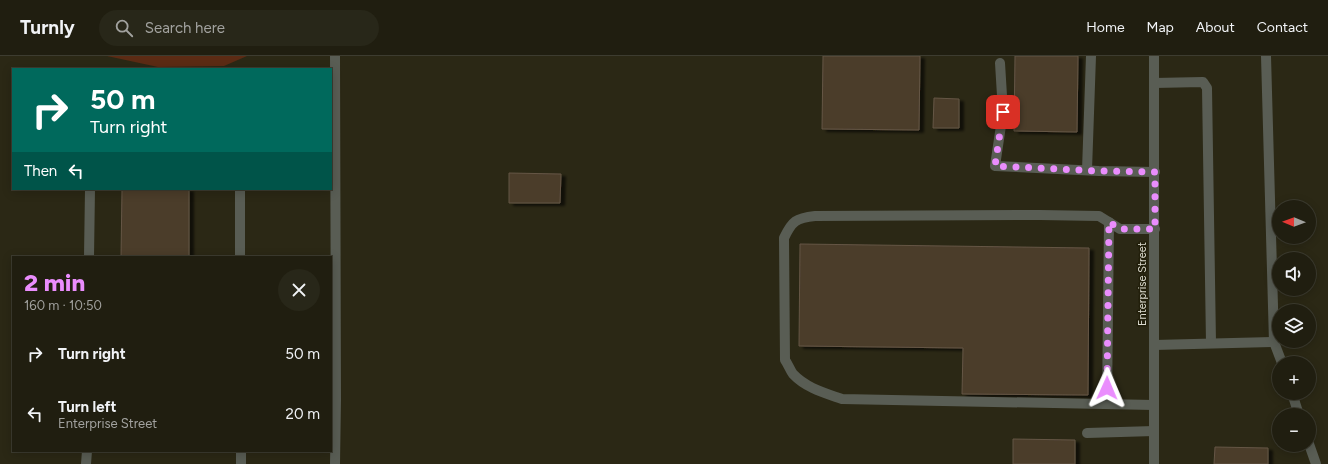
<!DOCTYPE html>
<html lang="en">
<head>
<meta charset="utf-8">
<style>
	body { margin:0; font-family:Figtree,sans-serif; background:#282719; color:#f1f3f6; height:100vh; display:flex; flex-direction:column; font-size:15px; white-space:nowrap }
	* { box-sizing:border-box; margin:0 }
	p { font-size:13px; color:#a2a29f }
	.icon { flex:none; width:22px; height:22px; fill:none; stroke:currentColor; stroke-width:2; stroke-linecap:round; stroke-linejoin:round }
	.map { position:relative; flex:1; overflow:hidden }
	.sheet { position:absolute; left:12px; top:200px; width:320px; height:196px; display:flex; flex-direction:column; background:#201e10; border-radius:0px; box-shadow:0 2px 10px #0003,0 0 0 1px #3d3c30 }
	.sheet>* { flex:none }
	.banner { position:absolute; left:12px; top:12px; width:320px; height:122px; border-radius:0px; box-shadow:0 2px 10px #0003,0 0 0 1px #3d3c30; background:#00695c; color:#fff; overflow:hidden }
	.needle { width:26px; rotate:271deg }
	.tools { position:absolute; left:1272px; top:144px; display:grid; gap:8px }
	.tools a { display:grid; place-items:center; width:44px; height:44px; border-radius:50%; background:#201e10; box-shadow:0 2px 10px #0003,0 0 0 1px #3d3c30; font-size:20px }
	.pin { position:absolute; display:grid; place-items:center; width:34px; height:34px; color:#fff; margin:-17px; border-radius:8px; box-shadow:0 2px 6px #0006 }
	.me { position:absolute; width:44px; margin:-22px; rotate:1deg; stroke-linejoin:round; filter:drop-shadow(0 0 3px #0008) }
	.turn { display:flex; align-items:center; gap:14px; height:84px; padding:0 12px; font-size:18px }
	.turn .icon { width:52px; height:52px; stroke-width:2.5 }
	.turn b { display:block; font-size:28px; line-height:34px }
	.then { display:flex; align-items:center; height:38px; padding:0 12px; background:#0003; gap:8px; font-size:15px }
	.round { display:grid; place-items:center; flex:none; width:42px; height:42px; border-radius:21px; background:#282719 }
	.headline { display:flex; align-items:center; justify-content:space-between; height:68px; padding:0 12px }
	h1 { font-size:24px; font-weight:800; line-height:30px; color:#ea8dfd }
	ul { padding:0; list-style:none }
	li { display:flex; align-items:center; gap:12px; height:60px; padding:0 12px }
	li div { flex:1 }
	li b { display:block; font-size:15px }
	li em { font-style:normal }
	header { display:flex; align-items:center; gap:24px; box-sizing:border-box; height:56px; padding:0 20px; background:#201e10; border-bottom:1px solid #3d3c30 }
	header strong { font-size:19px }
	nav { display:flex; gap:22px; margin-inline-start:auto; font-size:14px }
	.search { width:280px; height:36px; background:#282719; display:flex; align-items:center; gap:10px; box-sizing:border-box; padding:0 14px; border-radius:22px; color:#a2a29f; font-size:15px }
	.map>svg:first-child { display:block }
</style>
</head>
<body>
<header>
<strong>Turnly</strong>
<div class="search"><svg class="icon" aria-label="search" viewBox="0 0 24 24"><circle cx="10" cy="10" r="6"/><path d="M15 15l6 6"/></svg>Search here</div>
<nav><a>Home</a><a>Map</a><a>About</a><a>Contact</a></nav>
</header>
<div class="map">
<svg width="1328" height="408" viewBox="0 0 1328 408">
	<defs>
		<filter id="shadow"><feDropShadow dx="4.5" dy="2.5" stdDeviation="1" flood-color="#0009"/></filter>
	</defs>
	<rect width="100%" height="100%" fill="#2b2815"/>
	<!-- green -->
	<path fill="#5c2b14" d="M107,0H247L224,10L158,11Z"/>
	<!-- building -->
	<g fill="#4b3d2c" stroke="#655645" filter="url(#shadow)">
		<path d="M823,0H920L919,74L822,73Z"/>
		<path d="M1015,0H1078L1077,76L1014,75Z"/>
		<path d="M934,42L959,43V72H933Z"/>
		<path d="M509,117L561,118L560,147H509Z"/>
		<path d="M122,133H189V201H121Z"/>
		<path d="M800,188L1089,192L1088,339L962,338L963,292L799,290Z"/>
		<path d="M1013,383L1075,384V408H1013Z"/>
		<path d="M1215,391L1268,392V408H1214Z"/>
	</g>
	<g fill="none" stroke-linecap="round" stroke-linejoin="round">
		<!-- minor -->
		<g stroke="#595d54" stroke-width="10">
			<path d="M335,0L336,344L335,408"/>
			<path d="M1266,0L1274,286L1282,307"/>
			<path d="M1000,7L1003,56L995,110L1099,115L1155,116"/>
			<path d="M1154,27L1203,26L1207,32L1211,287"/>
			<path d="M1087,114L1091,0"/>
			<path d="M89,201L90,133"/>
			<path d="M240,201V133"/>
			<path d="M1154,289L1274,286"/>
			<path d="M1292,337L1299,359"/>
			<path d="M1107,347L1109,166"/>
			<path d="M1154,349L842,343C825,337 806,332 793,318C790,314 788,308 785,304L784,182C792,165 796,162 815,160L1040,159L1099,160L1120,173H1155"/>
			<path d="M1087,377L1154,375"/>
			<path d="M1309,388L1316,408"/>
			<path d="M241,395V408"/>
			<path d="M86,408L87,395"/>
			<path d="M1154,408V0"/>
		</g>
	</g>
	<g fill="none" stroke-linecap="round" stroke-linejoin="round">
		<!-- route -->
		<path stroke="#ea8dfd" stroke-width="7" stroke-dasharray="0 12.6" d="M1003,56L995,110L1099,115L1155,116V173H1120L1109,166L1107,332"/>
	</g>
	<g text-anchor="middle" stroke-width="3" stroke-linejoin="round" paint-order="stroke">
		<!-- street labels -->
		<g font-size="11" fill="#dcdbcf" stroke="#221f0b">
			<text transform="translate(1142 228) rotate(-90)" y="4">Enterprise Street</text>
		</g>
	</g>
</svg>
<div class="tools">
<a><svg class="needle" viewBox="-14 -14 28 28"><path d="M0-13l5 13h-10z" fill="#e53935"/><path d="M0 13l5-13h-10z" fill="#a2a29f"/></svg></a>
<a><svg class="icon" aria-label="sound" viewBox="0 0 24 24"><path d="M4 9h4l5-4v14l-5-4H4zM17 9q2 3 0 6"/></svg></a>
<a><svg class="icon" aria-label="layers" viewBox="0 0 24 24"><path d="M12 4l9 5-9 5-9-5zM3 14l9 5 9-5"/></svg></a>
<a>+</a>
<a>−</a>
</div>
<div class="pin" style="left:1003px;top:56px;background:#d93025"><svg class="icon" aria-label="arrive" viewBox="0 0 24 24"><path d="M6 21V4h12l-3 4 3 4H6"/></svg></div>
<svg class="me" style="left:1107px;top:332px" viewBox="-20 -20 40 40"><path d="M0-17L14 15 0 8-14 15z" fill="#ea8dfd" stroke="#fff" stroke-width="4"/></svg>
<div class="banner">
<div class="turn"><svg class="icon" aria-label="right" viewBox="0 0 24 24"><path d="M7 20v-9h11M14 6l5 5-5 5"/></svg><div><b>50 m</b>Turn right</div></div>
<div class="then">Then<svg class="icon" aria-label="left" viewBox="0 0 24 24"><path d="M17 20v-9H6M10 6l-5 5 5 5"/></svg></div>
</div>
<section class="sheet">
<div class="headline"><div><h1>2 min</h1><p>160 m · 10:50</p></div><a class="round"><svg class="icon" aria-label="close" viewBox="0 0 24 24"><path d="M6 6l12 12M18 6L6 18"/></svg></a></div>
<ul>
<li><svg class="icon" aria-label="right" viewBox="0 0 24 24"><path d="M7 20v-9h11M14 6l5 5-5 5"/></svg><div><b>Turn right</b></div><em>50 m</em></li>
<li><svg class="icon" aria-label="left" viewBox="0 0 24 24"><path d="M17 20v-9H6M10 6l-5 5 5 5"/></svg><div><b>Turn left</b><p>Enterprise Street</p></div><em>20 m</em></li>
</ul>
</section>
</div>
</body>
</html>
